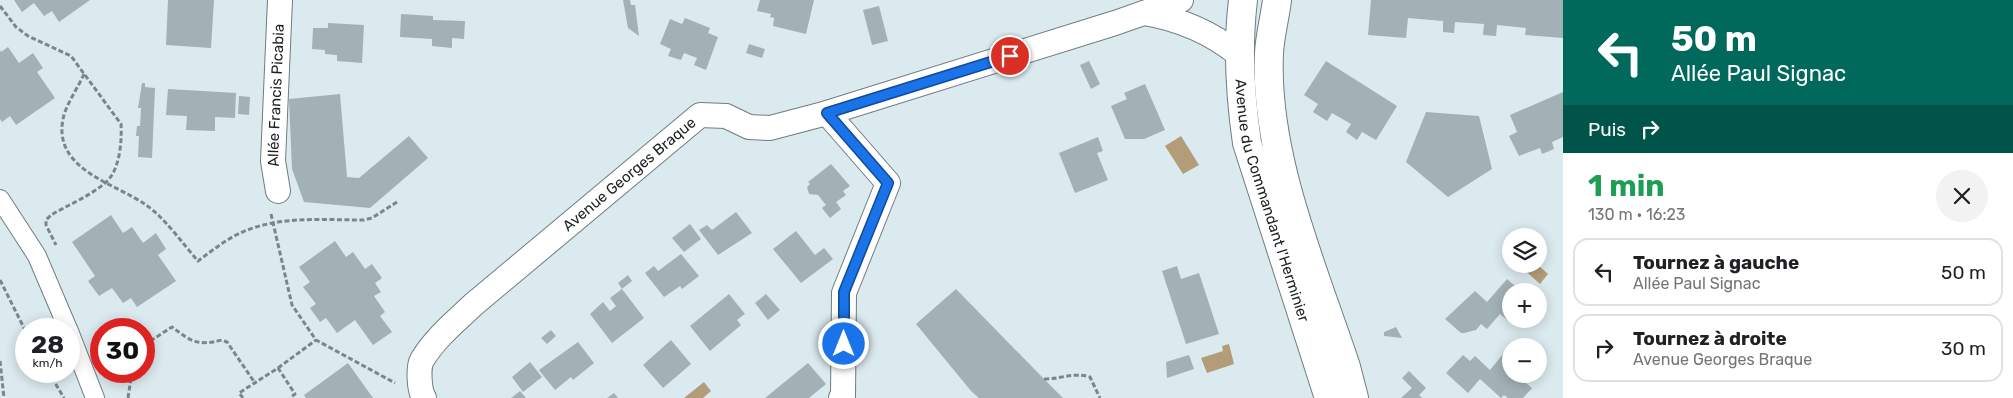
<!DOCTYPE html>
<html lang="fr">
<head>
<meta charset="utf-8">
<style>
	body { margin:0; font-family:Rubik,sans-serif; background:#f2f2f2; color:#202124; height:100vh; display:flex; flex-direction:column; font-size:19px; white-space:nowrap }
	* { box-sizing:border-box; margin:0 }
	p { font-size:16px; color:#757577 }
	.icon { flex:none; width:28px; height:28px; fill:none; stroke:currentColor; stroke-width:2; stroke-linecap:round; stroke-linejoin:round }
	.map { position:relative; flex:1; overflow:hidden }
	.sheet { display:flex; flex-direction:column; background:#fff; width:450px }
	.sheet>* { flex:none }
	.banner { background:#00695c; color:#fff; overflow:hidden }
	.fabs { position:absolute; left:1502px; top:228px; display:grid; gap:10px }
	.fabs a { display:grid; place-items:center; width:45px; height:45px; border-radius:50%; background:#fff; box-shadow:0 2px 12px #0003; font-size:25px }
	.speed { position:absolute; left:15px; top:318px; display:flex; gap:10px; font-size:25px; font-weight:700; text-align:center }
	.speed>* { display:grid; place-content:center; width:65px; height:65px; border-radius:50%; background:#fff; box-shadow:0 2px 12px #0003; line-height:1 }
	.speed small { font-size:12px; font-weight:400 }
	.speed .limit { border:8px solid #d22; background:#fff; color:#111 }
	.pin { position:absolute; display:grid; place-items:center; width:42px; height:42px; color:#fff; margin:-21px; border:2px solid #fff; border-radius:50%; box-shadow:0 1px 5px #0007 }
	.me { position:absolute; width:55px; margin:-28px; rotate:0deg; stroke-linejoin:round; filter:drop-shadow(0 0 4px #0008) }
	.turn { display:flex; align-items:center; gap:18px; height:105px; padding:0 25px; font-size:22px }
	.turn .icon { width:65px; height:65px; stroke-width:2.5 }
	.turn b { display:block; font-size:35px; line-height:42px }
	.then { display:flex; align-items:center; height:48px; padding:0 25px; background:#0003; gap:10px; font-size:19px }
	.round { display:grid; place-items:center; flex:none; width:52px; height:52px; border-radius:26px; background:#f2f2f2 }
	.head { display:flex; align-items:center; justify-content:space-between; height:85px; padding:0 25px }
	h1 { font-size:30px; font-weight:700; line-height:38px; color:#1e9e55 }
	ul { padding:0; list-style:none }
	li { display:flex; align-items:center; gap:15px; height:68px; margin:0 10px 8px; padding:0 15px; border:2px solid #e0e0e0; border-radius:15px }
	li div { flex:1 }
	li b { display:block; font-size:19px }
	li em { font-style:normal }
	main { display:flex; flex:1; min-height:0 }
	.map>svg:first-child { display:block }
</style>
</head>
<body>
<main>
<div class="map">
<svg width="1563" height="398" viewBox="0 0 1563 398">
	<rect width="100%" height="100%" fill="#dbeaef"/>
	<!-- water -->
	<g fill="#b29d78">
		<path d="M1181,136L1199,165L1183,174L1165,146Z"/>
		<path d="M1524,264H1537L1548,274L1540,284L1521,267Z"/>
		<path d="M1229,344L1234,364L1207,373L1201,358L1223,351L1222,346Z"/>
		<path d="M704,382L711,391L703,398H684Z"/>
	</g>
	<!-- building -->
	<g fill="#a2b1b5">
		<path d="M14,0H90L59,22L52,11L44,16L34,3L22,12Z"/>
		<path d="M168,0H214L211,48L166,45Z"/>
		<path d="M623,0H630L631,5H635L639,36L628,28Z"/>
		<path d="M760,0H814L806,34L773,26L774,18L770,17L771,14L757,11Z"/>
		<path d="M1371,0H1563V38L1525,35L1526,28L1497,25L1496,36L1483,35L1484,24L1455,22L1454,33L1443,32V21L1408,18L1406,38L1368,35Z"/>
		<path d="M879,6L888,41L872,45L863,10Z"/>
		<path d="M401,14L433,16V20L465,21L464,39L452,38V48L432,46V39L400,37Z"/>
		<path d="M685,18L710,28L708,33L718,37L706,70L694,65L697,58L684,53L681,60L668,56L671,49L660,44L670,19L682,24Z"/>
		<path d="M328,23L364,25L362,63L337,61V55L325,54V50L312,49L313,28H328Z"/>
		<path d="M749,44L765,49L762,58L746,53Z"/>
		<path d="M8,47L19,63L33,53L43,68L37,72L55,98L16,125L10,116L2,122L0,119V50L1,52Z"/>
		<path d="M1089,61L1100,84L1091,89L1080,65Z"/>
		<path d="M1326,61L1397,106L1376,140L1362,132L1357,140L1346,132L1351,124L1332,113L1327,121L1313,112L1318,104L1304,95Z"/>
		<path d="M142,83H145V87L155,88L152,158L138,157L139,136H136L137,126H140L141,108H138Z"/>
		<path d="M1145,84L1165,130L1144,139H1125L1111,106L1127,99L1124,93Z"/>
		<path d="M168,89L236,93L235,118L215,117V131L186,130L187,116L166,115Z"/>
		<path d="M1563,92V137L1552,142L1554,149L1542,154L1540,148L1519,156L1509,136L1517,132L1510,115Z"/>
		<path d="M340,94L347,177L359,178L409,136L428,158L370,208L304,202L292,169L289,99Z"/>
		<path d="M239,96L250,97L249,115L238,114Z"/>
		<path d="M1426,112L1479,116L1492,169L1448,197L1406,162Z"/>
		<path d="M1098,137L1103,151L1097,153L1108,180L1075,193L1059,153Z"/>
		<path d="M831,164L850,186L843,191L846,195L836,202L841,209L830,218L822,208L826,205L818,195L809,194L807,187L810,184L808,182Z"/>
		<path d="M736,212L752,233L718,255L699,230L707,225L712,230Z"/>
		<path d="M111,215L123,233L132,227L143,243L156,233L166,249L158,255L176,281L137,307L131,298L123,303L112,288L99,296L88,281L95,276L72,242Z"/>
		<path d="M690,224L701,239L684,252L672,238Z"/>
		<path d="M796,231L815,255L824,248L833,259L801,283L773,249Z"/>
		<path d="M335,241L346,257L353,252L365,269L372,264L382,278L375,283L381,292L374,296L385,312L380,316L392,332L373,345L355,320L337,333L326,318L320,322L310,308L316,304L303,287L310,282L299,267Z"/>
		<path d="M681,254L699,276L682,289L680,286L664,297L645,273L654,266L658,271Z"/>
		<path d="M1177,266L1181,279L1199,273L1219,334L1186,344L1162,271Z"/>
		<path d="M628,275L632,281L622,289L618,283Z"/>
		<path d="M1507,279L1521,291H1511V319H1516L1512,324L1500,314L1487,329L1481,324L1476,330L1464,333H1461L1445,319L1475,291L1487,302Z"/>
		<path d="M622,289L644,318L612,343L590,314L603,302L610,311L616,306L610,298Z"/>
		<path d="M956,289L1044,379L1063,398H979L971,391L916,324Z"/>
		<path d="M729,294L745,314L737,320L741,325L710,351L690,326Z"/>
		<path d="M766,294L780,310L768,320L755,303Z"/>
		<path d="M1396,327L1402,338L1384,336V332Z"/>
		<path d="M551,330L556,336L547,344L541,338Z"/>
		<path d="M671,340L691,364L663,388L643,365Z"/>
		<path d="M578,342L594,363L573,380L571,377L555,390L539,370Z"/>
		<path d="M1503,354L1511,361V374H1515L1532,388L1523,398H1508L1504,395L1501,398L1480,379L1468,393L1446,373L1463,355L1470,361L1475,356L1490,370Z"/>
		<path d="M1189,355L1194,369L1167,378L1166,362Z"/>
		<path d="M530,362L542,377L523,392L512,377Z"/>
		<path d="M348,363L373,398H306L304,395Z"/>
		<path d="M808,363L826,384L809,398H765Z"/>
		<path d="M1409,371L1426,388L1419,395L1422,398H1401L1412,388L1402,378Z"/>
		<path d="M520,391L526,398H511Z"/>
		<path d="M614,393L618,398H607Z"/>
	</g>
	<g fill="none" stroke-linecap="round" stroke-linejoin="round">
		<defs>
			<g id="pedestrian">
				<path d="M0,199L37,256L68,329"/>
				<path d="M69,331L95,398"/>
			</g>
			<g id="minor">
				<path d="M1144,13C1180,19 1211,32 1239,55"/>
				<path d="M827,113L888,183L844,293L843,396L841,398"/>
				<path id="s1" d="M278,191L273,161L280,0"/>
				<path id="s2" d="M424,398C419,390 418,367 422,360C435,338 456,321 474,304L700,115L726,116L749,127L770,128L827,113L1115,23L1181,0"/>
			</g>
			<g id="tertiary">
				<path id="s3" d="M1243,0C1237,49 1240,95 1247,143L1329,398"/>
				<path d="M1277,0C1275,17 1270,35 1269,53C1264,157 1314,270 1346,367L1354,398"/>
			</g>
		</defs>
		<!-- pedestrian casing -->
		<use href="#pedestrian" stroke="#6f7d81" stroke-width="20"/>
		<!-- minor casing -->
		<use href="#minor" stroke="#6f7d81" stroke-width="26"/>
		<!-- tertiary casing -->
		<use href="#tertiary" stroke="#6f7d81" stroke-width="30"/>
		<!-- path -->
		<g stroke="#7c868a" stroke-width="3" stroke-dasharray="5 2.5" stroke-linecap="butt">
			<path d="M0,6L16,27L28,36L71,56L121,124C122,141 120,171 105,183C90,196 68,205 51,215L46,220V225L56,245"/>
			<path d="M84,74C78,88 66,104 63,119C53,170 115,183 146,205C164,217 183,244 198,261C210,252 223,242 236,235C276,215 320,220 364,220L372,218L397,202"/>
			<path d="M271,214L292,305L316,340L395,383"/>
			<path d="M0,280L26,332"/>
			<path d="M144,345L172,327C192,342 197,346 222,340L227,342L255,383"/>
			<path d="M0,361L4,398"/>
			<path d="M278,368L316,340"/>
			<path d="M48,371L64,398"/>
			<path d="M1044,379C1061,379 1073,372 1090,377L1100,398"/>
			<path d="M128,398L132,371"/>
			<path d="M243,398L239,393L278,368L295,394L290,398"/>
		</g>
		<!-- pedestrian -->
		<use href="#pedestrian" stroke="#fff" stroke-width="18"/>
		<!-- minor -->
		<use href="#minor" stroke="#fff" stroke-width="24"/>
		<!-- tertiary -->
		<use href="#tertiary" stroke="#fff" stroke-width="28"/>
	</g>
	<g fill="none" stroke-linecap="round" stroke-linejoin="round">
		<defs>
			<path id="route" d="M844,344V292L888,183L827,113L1010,56"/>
		</defs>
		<!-- route casing -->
		<use href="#route" stroke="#114b97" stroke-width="12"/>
		<!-- route -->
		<use href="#route" stroke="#1a73e8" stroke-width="9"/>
	</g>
	<g text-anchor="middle" stroke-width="5" stroke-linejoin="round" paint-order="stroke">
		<!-- street labels -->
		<g font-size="15" fill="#1b2022" stroke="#dbeaef">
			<text dy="5" stroke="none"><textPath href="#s1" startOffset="96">Allée Francis Picabia</textPath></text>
			<text dy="5" stroke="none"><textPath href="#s2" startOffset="318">Avenue Georges Braque</textPath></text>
			<text dy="5" stroke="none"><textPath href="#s3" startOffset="205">Avenue du Commandant l'Herminier</textPath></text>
		</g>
	</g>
</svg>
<div class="fabs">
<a><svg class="icon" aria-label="layers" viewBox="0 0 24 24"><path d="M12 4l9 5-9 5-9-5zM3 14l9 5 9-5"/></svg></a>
<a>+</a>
<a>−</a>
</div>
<div class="speed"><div>28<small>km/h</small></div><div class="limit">30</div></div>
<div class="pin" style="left:1010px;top:56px;background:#d93025"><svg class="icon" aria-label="arrive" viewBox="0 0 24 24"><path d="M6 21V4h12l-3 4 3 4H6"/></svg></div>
<svg class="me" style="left:844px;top:344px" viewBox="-20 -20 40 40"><circle r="17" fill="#1a73e8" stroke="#fff" stroke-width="3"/><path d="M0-11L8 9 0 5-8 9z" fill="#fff"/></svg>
</div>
<section class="sheet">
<div class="banner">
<div class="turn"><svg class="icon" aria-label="left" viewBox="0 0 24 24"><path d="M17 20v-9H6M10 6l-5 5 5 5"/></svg><div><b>50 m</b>Allée Paul Signac</div></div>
<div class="then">Puis<svg class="icon" aria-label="right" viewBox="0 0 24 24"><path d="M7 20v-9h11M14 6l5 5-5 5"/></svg></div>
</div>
<div class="head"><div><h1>1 min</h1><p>130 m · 16:23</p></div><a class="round"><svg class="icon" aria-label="close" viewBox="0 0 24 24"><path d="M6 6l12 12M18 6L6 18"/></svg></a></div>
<ul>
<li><svg class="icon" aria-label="left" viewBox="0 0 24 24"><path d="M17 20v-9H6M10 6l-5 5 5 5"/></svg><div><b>Tournez à gauche</b><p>Allée Paul Signac</p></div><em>50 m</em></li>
<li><svg class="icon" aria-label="right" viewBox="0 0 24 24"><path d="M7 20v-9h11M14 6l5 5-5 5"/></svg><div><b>Tournez à droite</b><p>Avenue Georges Braque</p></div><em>30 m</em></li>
</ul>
</section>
</main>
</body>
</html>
